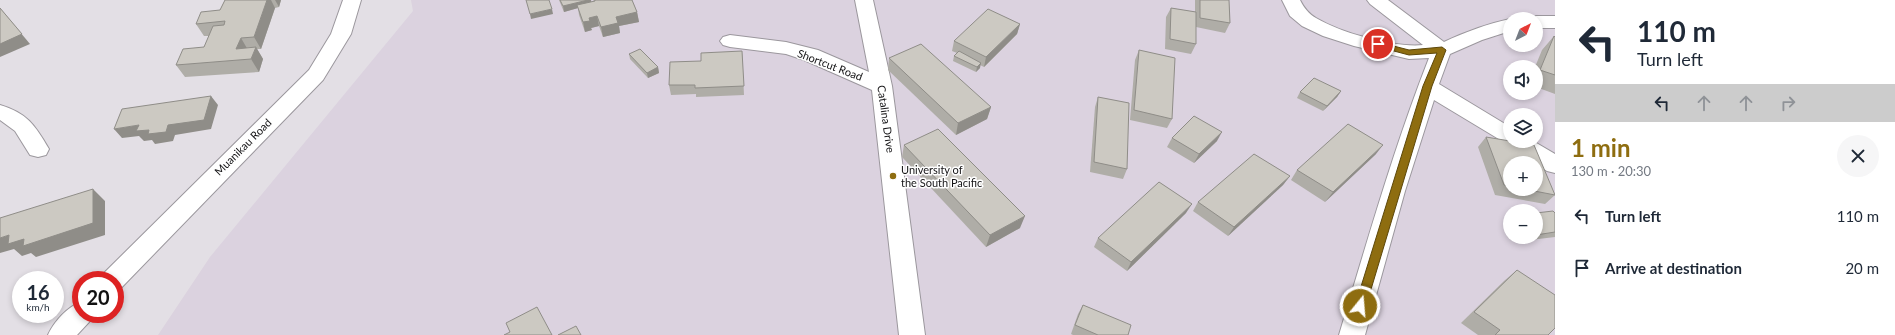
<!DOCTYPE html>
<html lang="en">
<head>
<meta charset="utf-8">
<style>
	body { margin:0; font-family:Lato,sans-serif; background:#f6f6f7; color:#1f2937; height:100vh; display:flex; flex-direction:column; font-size:15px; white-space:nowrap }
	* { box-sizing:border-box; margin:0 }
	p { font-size:13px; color:#747a83 }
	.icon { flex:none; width:22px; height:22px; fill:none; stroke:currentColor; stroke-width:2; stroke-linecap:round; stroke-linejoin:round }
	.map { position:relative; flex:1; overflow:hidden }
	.details { display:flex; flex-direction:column; background:#fff; width:340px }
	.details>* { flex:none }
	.guide { background:#fff; color:#1f2937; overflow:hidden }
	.needle { width:26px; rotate:42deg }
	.fabs { position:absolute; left:1503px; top:12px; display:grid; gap:8px }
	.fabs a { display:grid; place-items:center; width:40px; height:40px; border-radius:50%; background:#fff; box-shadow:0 2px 6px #0003; font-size:20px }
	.speed { position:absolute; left:12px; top:271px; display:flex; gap:8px; font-size:20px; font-weight:700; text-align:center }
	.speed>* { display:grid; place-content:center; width:52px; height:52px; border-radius:50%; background:#fff; box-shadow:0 2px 6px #0003; line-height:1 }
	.speed small { font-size:10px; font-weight:400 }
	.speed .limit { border:6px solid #d22; background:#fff; color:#111 }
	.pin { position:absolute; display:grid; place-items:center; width:34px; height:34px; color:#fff; margin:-17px; border:2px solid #fff; border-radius:50%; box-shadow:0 1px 4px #0007 }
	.me { position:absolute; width:44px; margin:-22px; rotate:17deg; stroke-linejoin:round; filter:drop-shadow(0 0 3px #0008) }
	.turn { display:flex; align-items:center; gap:14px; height:84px; padding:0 16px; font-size:18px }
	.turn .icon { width:52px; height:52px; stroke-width:2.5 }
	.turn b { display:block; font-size:28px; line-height:34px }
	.lanes { display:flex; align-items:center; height:38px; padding:0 16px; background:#0003; justify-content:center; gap:20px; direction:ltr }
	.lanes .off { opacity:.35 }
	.round { display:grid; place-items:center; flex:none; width:42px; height:42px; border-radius:21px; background:#f6f6f7 }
	.summary { display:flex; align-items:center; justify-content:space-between; height:68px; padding:0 16px }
	h1 { font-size:24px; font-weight:700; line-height:30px; color:#8e6d10 }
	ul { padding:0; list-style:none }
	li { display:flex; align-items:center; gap:12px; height:52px; padding:0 16px }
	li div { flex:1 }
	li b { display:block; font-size:15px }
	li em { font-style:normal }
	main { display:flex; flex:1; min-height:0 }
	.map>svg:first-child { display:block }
</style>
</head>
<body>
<main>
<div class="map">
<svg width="1555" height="335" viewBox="0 0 1555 335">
	<rect width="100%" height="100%" fill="#e3dfe5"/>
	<!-- built -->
	<path fill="#dbd2df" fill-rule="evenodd" d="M411,0H1555V335H158L210,257L413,11ZM1510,19H1536V45H1510ZM1510,67H1536V93H1510ZM1510,115H1536V141H1510ZM1510,163H1536V189H1510ZM1510,211H1536V237H1510Z"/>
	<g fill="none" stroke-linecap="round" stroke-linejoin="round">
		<defs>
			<g id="minor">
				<path d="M855,0H873L892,86L925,335H899L872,90L804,60L786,54L730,47L723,45L720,41L723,37L730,35L786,42L818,50L869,72Z"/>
				<path d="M1282,0H1300C1304,8 1309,14 1316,18C1341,33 1395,48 1423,45L1370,4L1367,0H1388L1444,42C1465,32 1487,24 1510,19V31L1482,40L1450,54L1439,84L1510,127V141H1533L1555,154V173L1547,171L1508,147L1507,144L1434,100L1405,191L1365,335H1339C1367,242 1394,147 1429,58L1409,59L1354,46L1323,36L1302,26L1290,16Z"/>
				<path d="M1536,16H1555V28H1536V19H1529Z"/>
				<path d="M0,105C27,113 35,125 49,149L46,155L38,157L30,155L15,131L0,120Z"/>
			</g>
			<g id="major">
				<path d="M343,0H361L351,34L323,80L122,287L115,290V280H101L104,273L309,70L331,34Z"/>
				<path d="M81,302V314H93L90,321L77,335H48C54,322 67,307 81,302Z"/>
			</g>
		</defs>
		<!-- minor casing -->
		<use href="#minor" stroke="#9b979d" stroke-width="2"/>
		<!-- major casing -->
		<use href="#major" stroke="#9b979d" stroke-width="2"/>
		<!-- minor -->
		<use href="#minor" fill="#fff" fill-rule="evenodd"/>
		<!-- major -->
		<use href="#major" fill="#fff" fill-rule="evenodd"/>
	</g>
	<!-- wall -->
	<g fill="#afada7" fill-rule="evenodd">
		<path d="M225,0H281L279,7L275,8L261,49H257L263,59L259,72L185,77L176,65L204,47L209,36H204L196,24L220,10Z"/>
		<path d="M559,0H591V2L594,1L593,0H632L637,12L639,22L619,26L620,33L603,37L599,26L591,28L592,30L585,32L579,15L578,8L564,12Z"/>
		<path d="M1195,0H1229L1230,23L1225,33L1196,27V44L1191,54L1165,49L1166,17L1171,8L1195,12Z"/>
		<path d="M1020,24L1017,34L984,67L980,65V68L976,72L953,61L954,56L957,53L952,51L954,41Z"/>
		<path d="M1554,36L1555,37V94L1536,87V67H1535L1542,50Z"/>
		<path d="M1139,50L1172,119L1167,128L1130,120L1135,60Z"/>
		<path d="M742,51L744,95L696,97V94L671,95L669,85L701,61Z"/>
		<path d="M629,54L658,67L659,73L648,78L630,59Z"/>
		<path d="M889,58L991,107L987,119L956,135L888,70Z"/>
		<path d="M1341,91L1337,97L1323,111L1297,98L1300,92Z"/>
		<path d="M1098,97L1127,169L1123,179L1090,172L1095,107Z"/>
		<path d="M1486,137L1555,195L1545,204L1495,195L1478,147ZM1510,163L1536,189H1510Z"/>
		<path d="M1172,138L1217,141L1194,163L1167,147Z"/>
		<path d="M904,145L1020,228L986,247L902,157Z"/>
		<path d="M1376,154L1325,202L1291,180L1297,170Z"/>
		<path d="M1290,176L1283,185L1228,236L1193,211L1198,202Z"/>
		<path d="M1186,213L1127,271L1094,247L1098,238Z"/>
		<path d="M1536,213H1555V237L1522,241L1519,237H1536Z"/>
		<path d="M1510,218V227L1505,222Z"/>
		<path d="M1517,270L1548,335H1478L1461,323L1504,281Z"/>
		<path d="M1083,305L1128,335H1073L1071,334L1078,314Z"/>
	</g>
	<!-- shaded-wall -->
	<g fill="#8f8d88">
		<path d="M267,0H271L275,8L261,49L254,37Z"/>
		<path d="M275,0H281L279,7Z"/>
		<path d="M588,0H591L592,5H577L578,8L564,12L563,6Z"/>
		<path d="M0,8L30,44L0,57Z"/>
		<path d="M552,9L553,14L531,19L530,14Z"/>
		<path d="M637,12L639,22L619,26L620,33L603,37L601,27L616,17Z"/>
		<path d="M597,16L599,26L591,28L592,30L585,32L583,22L589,18Z"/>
		<path d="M1020,24L1017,34L984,67L986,57Z"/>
		<path d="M241,38L248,50L236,49Z"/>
		<path d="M256,47L263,59L259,72L251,59Z"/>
		<path d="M981,63L980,68L976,72L977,67Z"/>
		<path d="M658,67L659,73L648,78L647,73Z"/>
		<path d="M1341,91L1337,97L1323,111L1327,106Z"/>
		<path d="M211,96L218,105L211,129L175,135L173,141L155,144L152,140L144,141L139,136L122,138L114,129L139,125Z"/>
		<path d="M991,107L987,119L956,135L958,123Z"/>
		<path d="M1222,132L1217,141L1194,163L1199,154Z"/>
		<path d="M1383,145L1376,154L1325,202L1333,192Z"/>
		<path d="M1290,176L1283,185L1228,236L1234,227Z"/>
		<path d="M93,189L105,201V235L36,257L31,253L22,256L14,249L0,253V238L9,235L24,239Z"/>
		<path d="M1192,204L1186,213L1127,271L1131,262Z"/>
		<path d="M1025,216L1020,228L986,247L990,235Z"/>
	</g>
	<!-- building -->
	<g fill="#ccc9c2" stroke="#8f8d88">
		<path d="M225,0H267L254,37L241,38L236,49L256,47L251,59L176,65L183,49L204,47L213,26L224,25L225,21L196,24L201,12L220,10Z"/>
		<path d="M526,0H549L552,9L530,14Z"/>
		<path d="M560,0H588L563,6Z"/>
		<path d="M595,0H632L637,12L616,17L618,23L601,27L597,16L589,18L590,21L583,22L577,5L595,1Z"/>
		<path d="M1200,0H1229L1230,23L1200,18Z"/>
		<path d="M0,8L22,34L0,44Z"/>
		<path d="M1171,8L1196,12V44L1170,39Z"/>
		<path d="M988,9L1020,24L986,57L954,41Z"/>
		<path d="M1554,36L1555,37V75L1540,70Z"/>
		<path d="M921,44L991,107L958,123L889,58Z"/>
		<path d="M640,49L658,67L647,73L629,54Z"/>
		<path d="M1139,50L1175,58L1172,119L1134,110Z"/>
		<path d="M742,51L744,86L695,88V85H669L670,62L701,61V53Z"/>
		<path d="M959,51L981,63L977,67L954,56Z"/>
		<path d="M1314,78L1341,91L1327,106L1300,92Z"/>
		<path d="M211,96L204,120L168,125L166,132L148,134L149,130L136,131L139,125L114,129L122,109Z"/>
		<path d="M1098,97L1129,103L1127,169L1094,162Z"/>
		<path d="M1194,116L1222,132L1199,154L1172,138Z"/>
		<path d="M1348,124L1383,145L1333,192L1297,170Z"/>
		<path d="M938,129L1025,216L990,235L904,145Z"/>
		<path d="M1486,137L1534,145L1555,195L1524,189H1536V163H1510V186L1504,185Z"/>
		<path d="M1254,154L1290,176L1234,227L1198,202Z"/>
		<path d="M1159,182L1192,204L1131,262L1098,238Z"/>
		<path d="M93,189V223L23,246L24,239L8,244L9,235L0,238V218Z"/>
		<path d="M1553,211L1555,213V232L1536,235V213Z"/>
		<path d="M1517,270L1555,295V328L1548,335H1495L1500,330L1474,312Z"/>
		<path d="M1083,305L1131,325L1128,335H1098L1075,325Z"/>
		<path d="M537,307L552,335H504L510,332L506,323Z"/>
		<path d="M576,326L581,335H558Z"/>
	</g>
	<!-- route -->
	<path fill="#8e6d10" stroke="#5c470a" d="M1375,42H1378L1409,50L1442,47L1446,50L1432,86L1366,306L1364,309H1357L1355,306L1423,86L1437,53L1409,55L1375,46Z"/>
	<!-- markers -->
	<circle fill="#8e6d10" stroke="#fff" stroke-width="1.5" cx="893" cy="176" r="4"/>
	<g text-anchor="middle" stroke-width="3" stroke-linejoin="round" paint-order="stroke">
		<!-- street labels -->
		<g font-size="11" fill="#151416" stroke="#fff">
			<text transform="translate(830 65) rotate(21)" y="4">Shortcut Road</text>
			<text transform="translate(886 119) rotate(82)" y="4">Catalina Drive</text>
			<text transform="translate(243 147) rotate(-45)" y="4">Muanikau Road</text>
		</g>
		<!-- poi labels -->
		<g font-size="11" fill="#151416" stroke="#fff" text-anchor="start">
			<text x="901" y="174">University of<tspan x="901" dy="13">the South Pacific</tspan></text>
		</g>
	</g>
</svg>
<div class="fabs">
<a><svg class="needle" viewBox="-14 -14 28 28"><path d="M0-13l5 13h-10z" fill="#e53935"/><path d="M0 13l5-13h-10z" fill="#747a83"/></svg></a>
<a><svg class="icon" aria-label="sound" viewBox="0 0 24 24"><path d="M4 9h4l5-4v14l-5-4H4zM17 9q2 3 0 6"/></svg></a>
<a><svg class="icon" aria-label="layers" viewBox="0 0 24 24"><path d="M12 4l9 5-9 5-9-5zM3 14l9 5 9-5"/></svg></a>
<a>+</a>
<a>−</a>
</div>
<div class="speed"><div>16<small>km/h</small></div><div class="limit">20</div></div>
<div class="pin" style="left:1378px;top:44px;background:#d93025"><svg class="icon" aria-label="arrive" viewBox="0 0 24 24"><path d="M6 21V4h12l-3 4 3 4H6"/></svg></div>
<svg class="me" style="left:1360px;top:306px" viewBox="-20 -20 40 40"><circle r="17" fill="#8e6d10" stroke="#fff" stroke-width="3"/><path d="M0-11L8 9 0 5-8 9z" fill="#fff"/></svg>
</div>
<section class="details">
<div class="guide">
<div class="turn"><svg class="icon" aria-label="left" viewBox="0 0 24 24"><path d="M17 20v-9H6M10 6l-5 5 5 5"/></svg><div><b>110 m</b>Turn left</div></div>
<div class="lanes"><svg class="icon" aria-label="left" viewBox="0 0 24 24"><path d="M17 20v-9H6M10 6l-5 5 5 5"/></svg><svg class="icon off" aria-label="ahead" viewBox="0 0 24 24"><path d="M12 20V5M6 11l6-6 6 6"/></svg><svg class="icon off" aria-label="ahead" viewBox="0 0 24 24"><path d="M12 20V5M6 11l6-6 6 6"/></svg><svg class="icon off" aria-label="right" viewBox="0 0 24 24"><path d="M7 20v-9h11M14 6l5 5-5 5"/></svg></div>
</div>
<div class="summary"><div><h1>1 min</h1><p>130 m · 20:30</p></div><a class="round"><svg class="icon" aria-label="close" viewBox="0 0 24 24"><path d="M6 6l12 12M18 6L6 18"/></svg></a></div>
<ul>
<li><svg class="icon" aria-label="left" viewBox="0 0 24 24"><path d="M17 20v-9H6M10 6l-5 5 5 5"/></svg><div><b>Turn left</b></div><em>110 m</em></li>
<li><svg class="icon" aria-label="arrive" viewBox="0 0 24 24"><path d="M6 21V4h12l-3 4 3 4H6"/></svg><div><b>Arrive at destination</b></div><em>20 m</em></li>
</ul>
</section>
</main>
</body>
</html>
